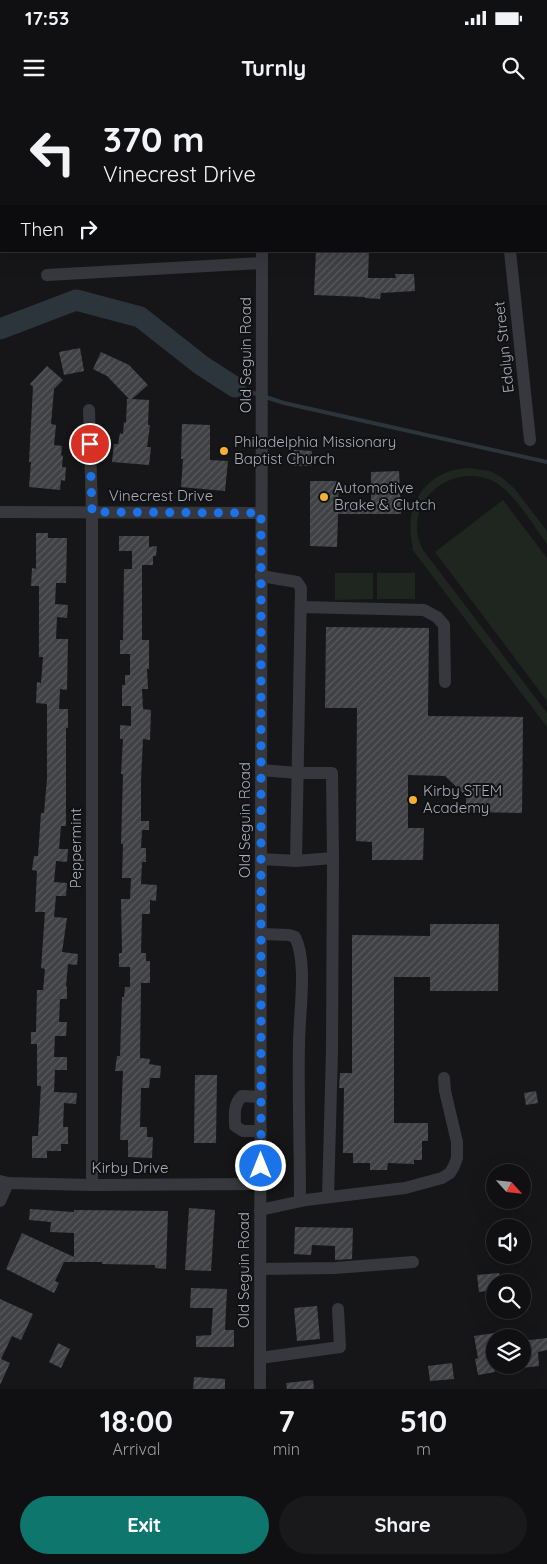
<!DOCTYPE html>
<html lang="en">
<head>
<meta charset="utf-8">
<style>
	body { margin:0; font-family:Quicksand,sans-serif; background:#19191b; color:#f1f3f6; height:100vh; display:flex; flex-direction:column; font-size:19px; white-space:nowrap }
	* { box-sizing:border-box; margin:0 }
	p { font-size:16px; color:#9c9d9f }
	.icon { flex:none; width:28px; height:28px; fill:none; stroke:currentColor; stroke-width:2; stroke-linecap:round; stroke-linejoin:round }
	.map { position:relative; height:1289px; overflow:hidden }
	.details { display:flex; flex-direction:column; background:#101012; flex:1 }
	.details>* { flex:none }
	.top-card { position:absolute; left:0px; top:0px; width:548px; height:152px; box-shadow:0 5px 20px #0002,0 0 0 1px #303032; background:#101012; color:#f1f3f6; overflow:hidden }
	.needle { width:32px; rotate:117deg }
	.controls { position:absolute; left:486px; top:1064px; display:grid; gap:10px }
	.controls a { display:grid; place-items:center; width:45px; height:45px; border-radius:50%; background:#101012; box-shadow:0 5px 20px #0002,0 0 0 1px #303032; font-size:25px }
	.pin { position:absolute; display:grid; place-items:center; width:42px; height:42px; color:#fff; margin:-21px; border:2px solid #fff; border-radius:50%; box-shadow:0 1px 5px #0007 }
	.me { position:absolute; width:55px; margin:-28px; rotate:0deg; stroke-linejoin:round; filter:drop-shadow(0 0 4px #0008) }
	.turn { display:flex; align-items:center; gap:18px; height:105px; padding:0 20px; font-size:22px }
	.turn .icon { width:65px; height:65px; stroke-width:2.5 }
	.turn b { display:block; font-size:35px; line-height:42px }
	.then { display:flex; align-items:center; height:48px; padding:0 20px; background:#0003; gap:10px; font-size:19px }
	.eta { display:flex; justify-content:space-evenly; align-items:center; height:85px; text-align:center }
	.eta b { font-size:30px; font-weight:800; line-height:35px }
	.button { display:flex; gap:10px; margin-top:auto; padding:10px 20px }
	.button a { flex:1; height:58px; border-radius:30px; background:#0f766e; color:#fff; font-size:20px; font-weight:800; line-height:58px; text-align:center }
	.button a+a { background:#19191b; color:#f1f3f6 }
	.status { display:flex; justify-content:space-between; align-items:center; height:35px; padding:0 25px; background:#101012; direction:ltr }
	.status svg { height:14px; fill:currentColor }
	header { display:flex; justify-content:space-between; align-items:center; height:65px; padding:0 20px; background:#101012; font-size:22px; font-weight:800 }
	.map>svg:first-child { display:block }
</style>
</head>
<body>
<div class="status"><b>17:53</b><svg viewBox="0 0 49 12"><path d="M0 12V9h3v3zM5 12V6h3v6zM10 12V3h3v9zM15 12V0h3v12zM26 1h20v11H26zM47 4h2v5h-2z"/></svg></div>
<header><svg class="icon" aria-label="menu" viewBox="0 0 24 24"><path d="M4 6h16M4 12h16M4 18h16"/></svg>Turnly<svg class="icon" aria-label="search" viewBox="0 0 24 24"><circle cx="10" cy="10" r="6"/><path d="M15 15l6 6"/></svg></header>
<div class="map">
<svg width="547" height="1289" viewBox="0 0 547 1289">
	<defs>
		<pattern id="building-hatch" width="6" height="6" patternUnits="userSpaceOnUse" patternTransform="scale(1.25)"><rect width="6" height="6" fill="#404145"/><path d="M-1 1l2-2M0 6l6-6M5 7l2-2" fill="none" stroke="#595a5e"/></pattern>
	</defs>
	<rect width="100%" height="100%" fill="#161618"/>
	<!-- garden -->
	<g fill="#1e261f">
		<path d="M468,368L490,371L501,377L514,388L547,431V444C533,425 515,394 495,382C462,364 416,388 417,428C417,436 420,443 423,450L547,613V627L412,449L413,447C402,407 425,370 468,368Z"/>
		<path d="M503,400L547,458V601L435,452Z"/>
		<path d="M335,473H373V499L335,500Z"/>
		<rect x="377" y="473" width="38" height="26"/>
	</g>
	<g fill="none" stroke-linecap="round" stroke-linejoin="round">
		<!-- stream -->
		<path stroke="#2c353c" stroke-width="4" d="M235,287L284,303L547,362"/>
		<!-- river -->
		<path stroke="#2c353c" stroke-width="21" d="M0,229L76,200L140,217L201,265L235,287"/>
	</g>
	<!-- building -->
	<g fill="url(#building-hatch)">
		<path d="M316,151H369L368,178H396L395,174H414L415,191L381,193L380,199L365,198V197L314,195Z"/>
		<path d="M80,248L84,271L64,275L59,252Z"/>
		<path d="M101,252L129,265L148,285L132,299L149,300L148,325H150L147,347H151L149,365L112,362L114,344H118L120,333L123,334L124,322L126,323L127,299H129L107,276L93,269Z"/>
		<path d="M47,266L63,280L54,289L51,324L56,325L54,345L62,346L61,355L63,356L62,367H66L65,381L61,380L60,390L29,387L31,362H29L33,287L30,284Z"/>
		<path d="M182,324L210,325V360L228,361L225,391L181,387L183,359H181Z"/>
		<path d="M294,350L312,351V366H293Z"/>
		<path d="M399,371L401,414H338L337,447L310,446V381H339L338,401H371V372Z"/>
		<path d="M36,433H48V438H67L66,483H56L55,504L68,505L67,518L57,517L56,539H68L67,590L60,589L59,609H68V628H66V726H61L59,749H68L67,762L56,761L54,782L67,783L66,796H56L54,817L67,818L62,852L78,854L77,865L68,864L66,886L67,887V899H60L59,922H67L66,936H55L54,957H67V970H55L54,992L77,993L76,1004L64,1003L63,1027H68V1044H61V1051H47V1058H32V1036H38L41,986H37V944H31V932H36L37,890H43L45,869L41,868L45,812H35L37,771L32,770L34,756H38L41,713H44L47,679V604L36,603L37,582L41,583L43,557H39V486H31L32,468L36,469Z"/>
		<path d="M119,436H149V447L157,446L156,456H153V465H142V540H149V569H147L148,589H142L143,609L151,610L150,640L143,639L141,679V721H149V730H142L141,748H146V762H142L141,784L157,785L156,801L150,800V814H142L141,853H146V861H150V883H141L140,958L150,959L149,964L161,966L160,978H150L149,988H141L140,1027H147V1037H153L152,1058L128,1057V1040H120L123,971H115L117,956H120L122,897H124L125,887H130V867H119V853H122L121,799H130L131,778H122L123,744H121L123,674H121L123,639H120V625L131,626V606H122V585H125V575H130V554H120V540H123L124,469H132V451H119Z"/>
		<path d="M326,527L429,528L428,616L523,617L522,713L471,712L472,707H466V696L445,676L408,675V728H424L423,760H372V742L356,741L357,608H325Z"/>
		<path d="M430,824H499L498,891H430V877H394V1023H428V1041H422V1060H414V1064L388,1063L387,1070H370V1063H353V1053H343L344,988H339L340,973H352V835L430,836Z"/>
		<path d="M195,975H217L216,1043H194Z"/>
		<path d="M536,991L538,1003L526,1005L524,993Z"/>
		<path d="M189,1108L215,1110L211,1171L185,1170Z"/>
		<path d="M30,1109L74,1112V1110L168,1111L166,1169L155,1168V1165L102,1164V1162H64L55,1181L59,1183L54,1193L6,1169L22,1133L74,1157V1133L50,1132L51,1122L29,1120Z"/>
		<path d="M295,1127L353,1128L352,1159L335,1160V1146L312,1145L311,1155L294,1154Z"/>
		<path d="M499,1173L500,1182H495V1190L479,1192L477,1175Z"/>
		<path d="M191,1188L227,1189L225,1230H234V1247H196V1236L211,1235L213,1208H190Z"/>
		<path d="M0,1199L33,1214L21,1240L12,1236L1,1259L10,1263L0,1285Z"/>
		<path d="M317,1206L320,1239L297,1241L294,1208Z"/>
		<path d="M495,1233V1272L478,1275L475,1259L478,1258L474,1236Z"/>
		<path d="M547,1238V1250L538,1252L539,1266L522,1268V1241Z"/>
		<path d="M58,1243L70,1249L61,1268L49,1262Z"/>
		<path d="M452,1263L454,1279L430,1281L428,1266Z"/>
		<path d="M194,1277L225,1279V1289H193Z"/>
		<path d="M313,1280L314,1289H287L286,1283Z"/>
	</g>
	<g fill="none" stroke-linecap="round" stroke-linejoin="round">
		<!-- minor -->
		<g stroke="#37383d" stroke-width="12">
			<path d="M171,0L179,1"/>
			<path d="M493,0L494,1"/>
			<path d="M262,1V0"/>
			<path d="M510,151L530,340"/>
			<path d="M47,175L261,163"/>
			<path d="M89,310L92,412V1085"/>
			<path d="M0,412L261,413"/>
			<path d="M261,476L297,482L301,488L296,761"/>
			<path d="M301,507L424,510L437,517L444,525L445,582"/>
			<path d="M261,759L296,761L333,758L332,673H298L261,670"/>
			<path d="M261,834L289,835L295,837C308,862 299,914 299,944C298,996 300,1049 300,1101"/>
			<path d="M261,1031H243L235,1026C235,1014 233,1005 242,996L261,997"/>
			<path d="M0,1081L8,1083L92,1085L261,1084"/>
			<path d="M328,1097L332,951L333,758"/>
			<path d="M0,1101L8,1083"/>
			<path d="M260,1110L306,1100L405,1088L442,1078L450,1073L454,1066L457,1058V1042L445,991L444,978"/>
			<path d="M260,1169L335,1168L413,1162"/>
			<path d="M260,1258L340,1247L338,1209"/>
			<path d="M260,1289L262,151"/>
		</g>
	</g>
	<g fill="none" stroke-linecap="round" stroke-linejoin="round">
		<!-- route -->
		<path stroke="#1a73e8" stroke-width="9" stroke-dasharray="0 16.2" d="M90,344L92,412L261,413V1066"/>
	</g>
	<!-- markers -->
	<g fill="#f2b134" stroke="#111113" stroke-width="2">
		<circle cx="224" cy="351" r="5"/>
		<circle cx="324" cy="397" r="5"/>
		<circle cx="413" cy="700" r="5"/>
	</g>
	<g text-anchor="middle" stroke-width="4" stroke-linejoin="round" paint-order="stroke">
		<!-- street labels -->
		<g font-size="15" fill="#a8adb8" stroke="#111113">
			<text transform="translate(504 247) rotate(-96)" y="5">Edalyn Street</text>
			<text transform="translate(246 255) rotate(-90)" y="5">Old Seguin Road</text>
			<text x="161" y="401">Vinecrest Drive</text>
			<text transform="translate(245 720) rotate(-90)" y="5">Old Seguin Road</text>
			<text transform="translate(76 748) rotate(-90)" y="5">Peppermint</text>
			<text x="130" y="1073">Kirby Drive</text>
			<text transform="translate(244 1170) rotate(-90)" y="5">Old Seguin Road</text>
		</g>
		<!-- poi labels -->
		<g font-size="15" fill="#a8adb8" stroke="#111113" text-anchor="start">
			<text x="234" y="347">Philadelphia Missionary<tspan x="234" dy="17">Baptist Church</tspan></text>
			<text x="334" y="393">Automotive<tspan x="334" dy="17">Brake &amp; Clutch</tspan></text>
			<text x="423" y="696">Kirby STEM<tspan x="423" dy="17">Academy</tspan></text>
		</g>
	</g>
</svg>
<div class="controls">
<a><svg class="needle" viewBox="-14 -14 28 28"><path d="M0-13l5 13h-10z" fill="#e53935"/><path d="M0 13l5-13h-10z" fill="#9c9d9f"/></svg></a>
<a><svg class="icon" aria-label="sound" viewBox="0 0 24 24"><path d="M4 9h4l5-4v14l-5-4H4zM17 9q2 3 0 6"/></svg></a>
<a><svg class="icon" aria-label="search" viewBox="0 0 24 24"><circle cx="10" cy="10" r="6"/><path d="M15 15l6 6"/></svg></a>
<a><svg class="icon" aria-label="layers" viewBox="0 0 24 24"><path d="M12 4l9 5-9 5-9-5zM3 14l9 5 9-5"/></svg></a>
</div>
<div class="pin" style="left:90px;top:344px;background:#d93025"><svg class="icon" aria-label="arrive" viewBox="0 0 24 24"><path d="M6 21V4h12l-3 4 3 4H6"/></svg></div>
<svg class="me" style="left:261px;top:1066px" viewBox="-20 -20 40 40"><circle r="17" fill="#1a73e8" stroke="#fff" stroke-width="3"/><path d="M0-11L8 9 0 5-8 9z" fill="#fff"/></svg>
<div class="top-card">
<div class="turn"><svg class="icon" aria-label="left" viewBox="0 0 24 24"><path d="M17 20v-9H6M10 6l-5 5 5 5"/></svg><div><b>370 m</b>Vinecrest Drive</div></div>
<div class="then">Then<svg class="icon" aria-label="right" viewBox="0 0 24 24"><path d="M7 20v-9h11M14 6l5 5-5 5"/></svg></div>
</div>
</div>
<section class="details">
<div class="eta">
<div><b>18:00</b><p>Arrival</p></div>
<div><b>7</b><p>min</p></div>
<div><b>510</b><p>m</p></div>
</div>
<div class="button"><a>Exit</a><a>Share</a></div>
</section>
</body>
</html>
